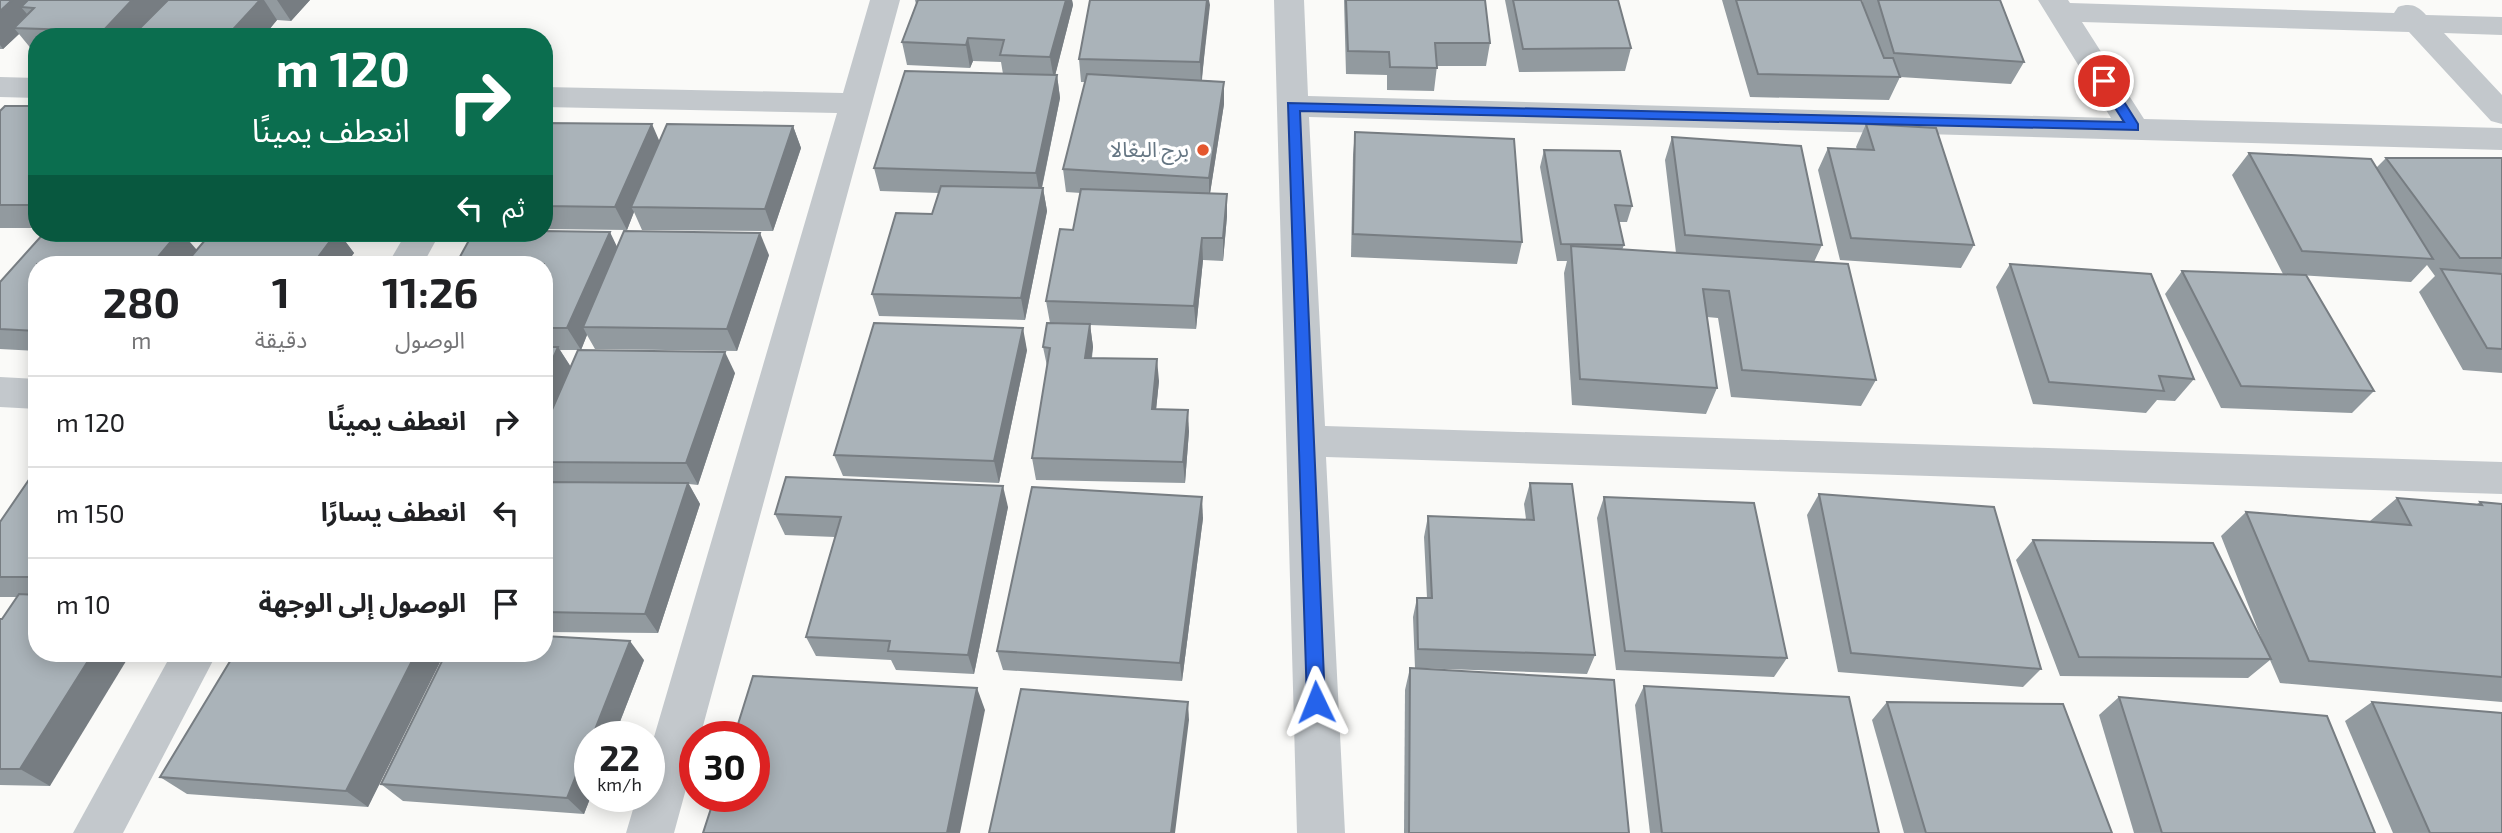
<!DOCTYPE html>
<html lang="ar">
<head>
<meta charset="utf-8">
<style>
	body { margin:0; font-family:"Exo 2","Noto Sans Arabic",sans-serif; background:#f2f2f2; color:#202124; direction:rtl; height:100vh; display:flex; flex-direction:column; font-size:26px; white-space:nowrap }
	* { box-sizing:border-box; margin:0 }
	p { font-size:23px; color:#757577 }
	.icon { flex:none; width:38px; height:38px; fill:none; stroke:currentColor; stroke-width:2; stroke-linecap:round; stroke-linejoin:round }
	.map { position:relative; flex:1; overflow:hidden; direction:ltr }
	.sheet { position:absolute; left:28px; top:256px; width:525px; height:406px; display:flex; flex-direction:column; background:#fff; border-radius:28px; box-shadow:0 4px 18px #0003; direction:rtl }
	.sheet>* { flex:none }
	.guide { position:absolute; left:28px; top:28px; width:525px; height:214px; border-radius:28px; box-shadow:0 4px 18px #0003; direction:rtl; background:#0b6e4f; color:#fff; overflow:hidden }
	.speed { position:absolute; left:574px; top:721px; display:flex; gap:14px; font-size:35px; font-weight:700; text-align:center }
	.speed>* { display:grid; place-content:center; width:91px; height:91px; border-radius:50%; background:#fff; box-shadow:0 4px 18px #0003; line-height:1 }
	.speed small { font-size:18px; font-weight:400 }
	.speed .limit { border:10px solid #d22; background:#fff; color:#111 }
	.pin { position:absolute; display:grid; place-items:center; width:60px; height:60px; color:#fff; margin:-30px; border:4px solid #fff; border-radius:50%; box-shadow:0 2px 7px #0007 }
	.me { position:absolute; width:77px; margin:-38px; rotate:358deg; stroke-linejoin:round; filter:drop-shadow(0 0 5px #0008) }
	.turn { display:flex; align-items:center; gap:24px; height:147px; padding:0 28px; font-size:32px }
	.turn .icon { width:91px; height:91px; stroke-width:2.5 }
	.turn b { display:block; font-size:49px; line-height:60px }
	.then { display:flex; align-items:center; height:66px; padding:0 28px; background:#0003; gap:14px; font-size:26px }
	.eta { display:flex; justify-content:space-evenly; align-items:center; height:119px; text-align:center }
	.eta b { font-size:42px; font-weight:700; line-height:49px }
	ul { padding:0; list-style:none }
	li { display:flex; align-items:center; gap:21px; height:91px; padding:0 28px; border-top:2px solid #e0e0e0 }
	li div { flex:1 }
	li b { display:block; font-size:26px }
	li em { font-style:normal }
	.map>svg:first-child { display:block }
</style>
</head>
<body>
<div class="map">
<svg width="2502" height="833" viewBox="0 0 2502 833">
	<rect width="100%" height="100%" fill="#fafaf8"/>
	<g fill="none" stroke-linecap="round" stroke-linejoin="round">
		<!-- street -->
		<g fill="#c3c8cc" fill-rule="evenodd">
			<path d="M870,0H900L700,737H695V756L674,833H626L637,796H649V754L837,113L544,107V87L843,93Z"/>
			<path d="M1274,0H1304L1308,96L2111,118L2038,0H2068L2070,3L2394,13L2398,7C2410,3 2417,5 2426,15L2502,17V35L2444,33L2502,95V124L2491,121L2409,32L2082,22L2144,119L2502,128V150L1309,117L1325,426L2502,462V494L1326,457L1345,833H1297Z"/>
			<path d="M0,77L37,78V98L0,97Z"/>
			<path d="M406,233H440L423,264H388Z"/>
			<path d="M0,377L37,379V409L0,407Z"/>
			<path d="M172,653H217L123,833H73Z"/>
		</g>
	</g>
	<!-- wall -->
	<g fill="#929a9f" fill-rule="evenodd">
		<path d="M0,0H310L291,21L277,20L263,37H139L138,35L137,37H37V51H33L19,34L3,49H0Z"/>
		<path d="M915,0H1072L1073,5L1055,75H1057L1060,98L1042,188H1043L1047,211L1025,320L879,316L872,294L932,214L939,193L880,191L874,168L1003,74L1001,62L973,61L970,68L907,65L902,42L916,4Z"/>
		<path d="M1090,0H1209L1202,80L1224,82V104L1210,193L1227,194V216L1223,261L1203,260L1196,329L1090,325L1093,347L1092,358L1159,381L1156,409L1189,431L1185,483L1036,480L1032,458L1047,366L1043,347L1050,323L1046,301L1073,230L1081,193L1066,192L1063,169L1085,82H1081L1079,59Z"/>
		<path d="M1344,0H1485L1490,43L1486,66H1437L1434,91L1387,90V75L1346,74Z"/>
		<path d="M1505,0H1618L1631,48L1625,71L1519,72Z"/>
		<path d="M1722,0H1861L1865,11L1862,0H2000L2024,62L2011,84L1900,77L1889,100L1750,97Z"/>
		<path d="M37,106V228H0V111Z"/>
		<path d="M544,123L660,141L793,126L801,148L773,231L642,230L634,212L627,230L544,229Z"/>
		<path d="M1866,124L1974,245L1961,268L1840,260L1818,170L1828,148L1857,149L1856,147Z"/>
		<path d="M1355,132L1522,242L1517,264L1351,257L1353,155Z"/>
		<path d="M1672,137L1822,245L1814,262L1876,380L1861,406L1731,397L1718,318L1707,317L1717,388L1706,414L1572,405L1564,273L1567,261H1557L1540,167L1544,150L1632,206L1627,222H1619L1624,245L1622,250L1676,253L1665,160Z"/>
		<path d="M2249,153L2376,168L2386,158H2502V373L2463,370L2419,292L2435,276L2427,265L2411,282L2283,274L2232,175Z"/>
		<path d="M44,233H182L197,250L211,233H361L358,237H342L354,253L346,264H37V351L0,349V282Z"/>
		<path d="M617,247L769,255L737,351L595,349L587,335L581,350L735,373L698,485L689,484L700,504L658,633L544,632V264ZM560,350H578L571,367Z"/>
		<path d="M2010,264L2194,379L2175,401L2157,400L2146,413L2033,404L1996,287Z"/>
		<path d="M2182,271L2374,391L2352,413L2221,408L2165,294Z"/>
		<path d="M1027,350L999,483L843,476L834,455Z"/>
		<path d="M37,468V653L50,786L0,785V619H2L17,597H0V522Z"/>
		<path d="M1530,483L1595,655L1587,674L1415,668L1413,617L1417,598H1427L1424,537L1428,516L1526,519L1524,504Z"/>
		<path d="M1819,494L2041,669L2023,687L1838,672L1807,515Z"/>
		<path d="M1604,497L1787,658L1774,677L1616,670L1597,518Z"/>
		<path d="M2397,498L2477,504L2480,502L2502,504V702L2280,683L2270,660L2248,678L2060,676L2016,560L2033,540L2264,645L2221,536L2246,512L2370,521Z"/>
		<path d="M1008,507L974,674L896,670L891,660L816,656L806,637L835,537L785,535L775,514Z"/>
		<path d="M1203,518L1182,681L1003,670L997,651Z"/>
		<path d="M444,654L368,807L187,794L160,777Z"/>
		<path d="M644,660L584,814L403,801L381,784Z"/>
		<path d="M1410,668L1629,833H1404L1405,690Z"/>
		<path d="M1644,686L1879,833H1650L1635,705Z"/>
		<path d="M2119,697L2375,833H2134L2099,715Z"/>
		<path d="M1887,702L2112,833H1904L1872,720Z"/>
		<path d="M2372,702L2502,833H2393L2345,721Z"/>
	</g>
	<!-- shaded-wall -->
	<g fill="#777d82">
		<path d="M12,0H55L34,8L21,7L33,21L14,28L19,34L3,49L0,45V11Z"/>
		<path d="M132,0H170L136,32L138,35L137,37H107L103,31Z"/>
		<path d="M260,0H264L277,20L263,37H226Z"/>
		<path d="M277,0H310L291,21Z"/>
		<path d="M1066,0H1072L1073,5L1054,80L1050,57Z"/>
		<path d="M1207,0H1209L1210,5L1201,85L1200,62Z"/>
		<path d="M968,38L973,61L970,68L966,45Z"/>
		<path d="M1057,75L1060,98L1040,196L1036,173Z"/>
		<path d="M1224,82V104L1209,200V178Z"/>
		<path d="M652,124L662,147L631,207L634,212L627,230L615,207Z"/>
		<path d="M793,126L801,148L773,231L765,209Z"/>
		<path d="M1043,188L1047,211L1025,320L1021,298Z"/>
		<path d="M1227,194V216L1223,261V238Z"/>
		<path d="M610,232L621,255L583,327L587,335L581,350L567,328Z"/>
		<path d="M178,233H182L199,253L190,264H152Z"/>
		<path d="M336,233H339L354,253L346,264H313Z"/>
		<path d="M760,233L769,255L737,351L727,329Z"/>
		<path d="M1202,238L1203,260L1196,329L1194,306Z"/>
		<path d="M1090,324L1093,347L1088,380L1085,358Z"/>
		<path d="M1023,328L1027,350L999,483L994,461Z"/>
		<path d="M558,347L572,369L544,433V379Z"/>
		<path d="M725,352L735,373L698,485L686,463Z"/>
		<path d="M1157,359L1159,381L1154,430L1152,409Z"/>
		<path d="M1188,410L1189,431L1185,483L1183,462Z"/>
		<path d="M688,483L700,504L658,633L645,614Z"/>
		<path d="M1003,486L1008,507L974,674L968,655Z"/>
		<path d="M1202,497L1203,518L1182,681L1180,663Z"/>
		<path d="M630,641L644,660L614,737H592Z"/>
		<path d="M93,653H131L50,786L20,769Z"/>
		<path d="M416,653H443L444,654L368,807L346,791Z"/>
		<path d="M977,688L985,710L960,833H947Z"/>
		<path d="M1188,702L1189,720L1175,833H1171Z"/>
		<path d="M590,741V796H591L584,814L567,798Z"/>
	</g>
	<!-- building -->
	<g fill="#aab3b9" stroke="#777d82" stroke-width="2">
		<path d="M0,0H12L0,11Z"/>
		<path d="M28,0H132L103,31L14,28L34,8L21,7Z"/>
		<path d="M168,0H260L226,37H204L136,32Z"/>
		<path d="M918,0H1066L1050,57L1000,55L1004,40L968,38L966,45L902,42Z"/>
		<path d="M1090,0H1207L1200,62L1079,59Z"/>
		<path d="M1346,0H1485L1490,43H1435L1437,68L1390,67L1389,52L1348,51Z"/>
		<path d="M1513,0H1618L1631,48L1523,49Z"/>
		<path d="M1736,0H1861L1884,58H1893L1900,77L1758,74Z"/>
		<path d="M1878,0H2000L2024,62L1894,53Z"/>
		<path d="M905,71L1057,75L1036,173L874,168Z"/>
		<path d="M1087,74L1224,82L1209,178L1063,169Z"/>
		<path d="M5,106H37V205H0V111Z"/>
		<path d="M544,123L652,124L615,207L544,206Z"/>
		<path d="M667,124L793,126L765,209L631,207Z"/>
		<path d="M1866,124L1936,128L1974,245L1851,238L1828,148L1874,150Z"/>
		<path d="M1355,132L1514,139L1522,242L1353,234Z"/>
		<path d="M1672,137L1801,146L1822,245L1685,235Z"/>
		<path d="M1544,150L1620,151L1632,206L1615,205L1624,245L1561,244Z"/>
		<path d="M2249,153L2371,159L2433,259L2302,251Z"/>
		<path d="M2386,158H2502V258H2460Z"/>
		<path d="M941,186L1043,188L1021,298L872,294L896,213L932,214Z"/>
		<path d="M1081,189L1227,194L1223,238H1202L1194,306L1046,301L1060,229L1073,230Z"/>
		<path d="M544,231L610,232L567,328H544V264H456L473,233H544Z"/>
		<path d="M624,231L760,233L727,329L583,327Z"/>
		<path d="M44,233H178L152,264H37V331L0,329V282Z"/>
		<path d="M211,233H336L313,264H185Z"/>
		<path d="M1571,246L1848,264L1876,380L1742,370L1729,291L1703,289L1717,388L1580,379Z"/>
		<path d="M2010,264L2151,274L2194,379L2159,376L2164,391L2049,382Z"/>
		<path d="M2441,269L2502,274V349L2487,348Z"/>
		<path d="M2182,271L2306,275L2374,391L2241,386Z"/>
		<path d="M874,323L1023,328L994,461L834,455Z"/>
		<path d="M1047,323L1090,324L1085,358L1157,359L1152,409L1188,410L1183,462L1032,458L1050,348L1043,347Z"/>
		<path d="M544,347H558L544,379Z"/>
		<path d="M578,350L725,352L686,463L544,462V428Z"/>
		<path d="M37,468V577H0V522Z"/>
		<path d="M786,477L1003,486L968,655L888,651L890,641L806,637L841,517L775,514Z"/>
		<path d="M544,482L688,483L645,614L544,612Z"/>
		<path d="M1530,483L1572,484L1595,655L1418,649L1417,598H1432L1428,516L1534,520Z"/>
		<path d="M1032,487L1202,497L1180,663L997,651Z"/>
		<path d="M1819,494L1994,507L2041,669L1851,653Z"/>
		<path d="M1604,497L1754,503L1787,658L1625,651Z"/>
		<path d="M2397,498L2482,505L2480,502L2502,504V677L2309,661L2246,512L2411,525Z"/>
		<path d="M2033,540L2213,543L2271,659L2079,657Z"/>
		<path d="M19,594L37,595V653H93L20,769H0V619H2Z"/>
		<path d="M544,636L630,641L592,737H590V741L567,798L381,784L446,653H544Z"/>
		<path d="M235,653H416L346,791L160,777Z"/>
		<path d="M1410,668L1614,680L1629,833H1409Z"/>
		<path d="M753,676L977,688L947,833H703L715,796H754V737H734Z"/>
		<path d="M1644,686L1849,697L1879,833H1662Z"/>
		<path d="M1021,689L1188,702L1171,833H989Z"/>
		<path d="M2119,697L2327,716L2375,833H2162Z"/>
		<path d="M1887,702L2063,704L2112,833H1926Z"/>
		<path d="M2372,702L2502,713V833H2430Z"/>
	</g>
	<!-- route -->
	<path fill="#2563eb" stroke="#184099" stroke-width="2" d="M2104,77L2109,78L2138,124V130L1300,111L1325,702L1323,708L1316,711L1309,708L1307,702L1288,103L2124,122L2098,81Z"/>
	<!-- markers -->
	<circle fill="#e4572e" stroke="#fff" stroke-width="2.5" cx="1203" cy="150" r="7"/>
	<g text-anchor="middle" stroke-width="7" stroke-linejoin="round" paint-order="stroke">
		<!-- poi labels -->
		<g font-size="21" fill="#657683" stroke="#fff" text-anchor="end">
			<text x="1189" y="157">برج البغالا</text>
		</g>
	</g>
</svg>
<div class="speed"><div>22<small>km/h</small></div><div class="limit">30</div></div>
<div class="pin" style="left:2104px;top:81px;background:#d93025"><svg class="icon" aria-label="arrive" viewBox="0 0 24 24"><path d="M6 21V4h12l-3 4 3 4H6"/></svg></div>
<svg class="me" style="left:1316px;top:702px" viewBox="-20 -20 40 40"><path d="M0-17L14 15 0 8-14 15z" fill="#2563eb" stroke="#fff" stroke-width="4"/></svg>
<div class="guide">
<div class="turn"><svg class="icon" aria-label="right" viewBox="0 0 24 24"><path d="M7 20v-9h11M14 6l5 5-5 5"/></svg><div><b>120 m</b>انعطف يمينًا</div></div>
<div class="then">ثم<svg class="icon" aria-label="left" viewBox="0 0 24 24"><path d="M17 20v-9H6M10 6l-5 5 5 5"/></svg></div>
</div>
<section class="sheet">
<div class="eta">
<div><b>11:26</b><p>الوصول</p></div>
<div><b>1</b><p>دقيقة</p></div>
<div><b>280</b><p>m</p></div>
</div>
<ul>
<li><svg class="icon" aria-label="right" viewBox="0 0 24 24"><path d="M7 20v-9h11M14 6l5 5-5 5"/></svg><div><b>انعطف يمينًا</b></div><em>120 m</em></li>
<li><svg class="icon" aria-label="left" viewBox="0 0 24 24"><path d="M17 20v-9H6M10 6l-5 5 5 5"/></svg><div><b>انعطف يسارًا</b></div><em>150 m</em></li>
<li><svg class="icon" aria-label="arrive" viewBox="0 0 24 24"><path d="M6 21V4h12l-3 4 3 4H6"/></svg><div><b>الوصول إلى الوجهة</b></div><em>10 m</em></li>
</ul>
</section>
</div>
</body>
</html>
